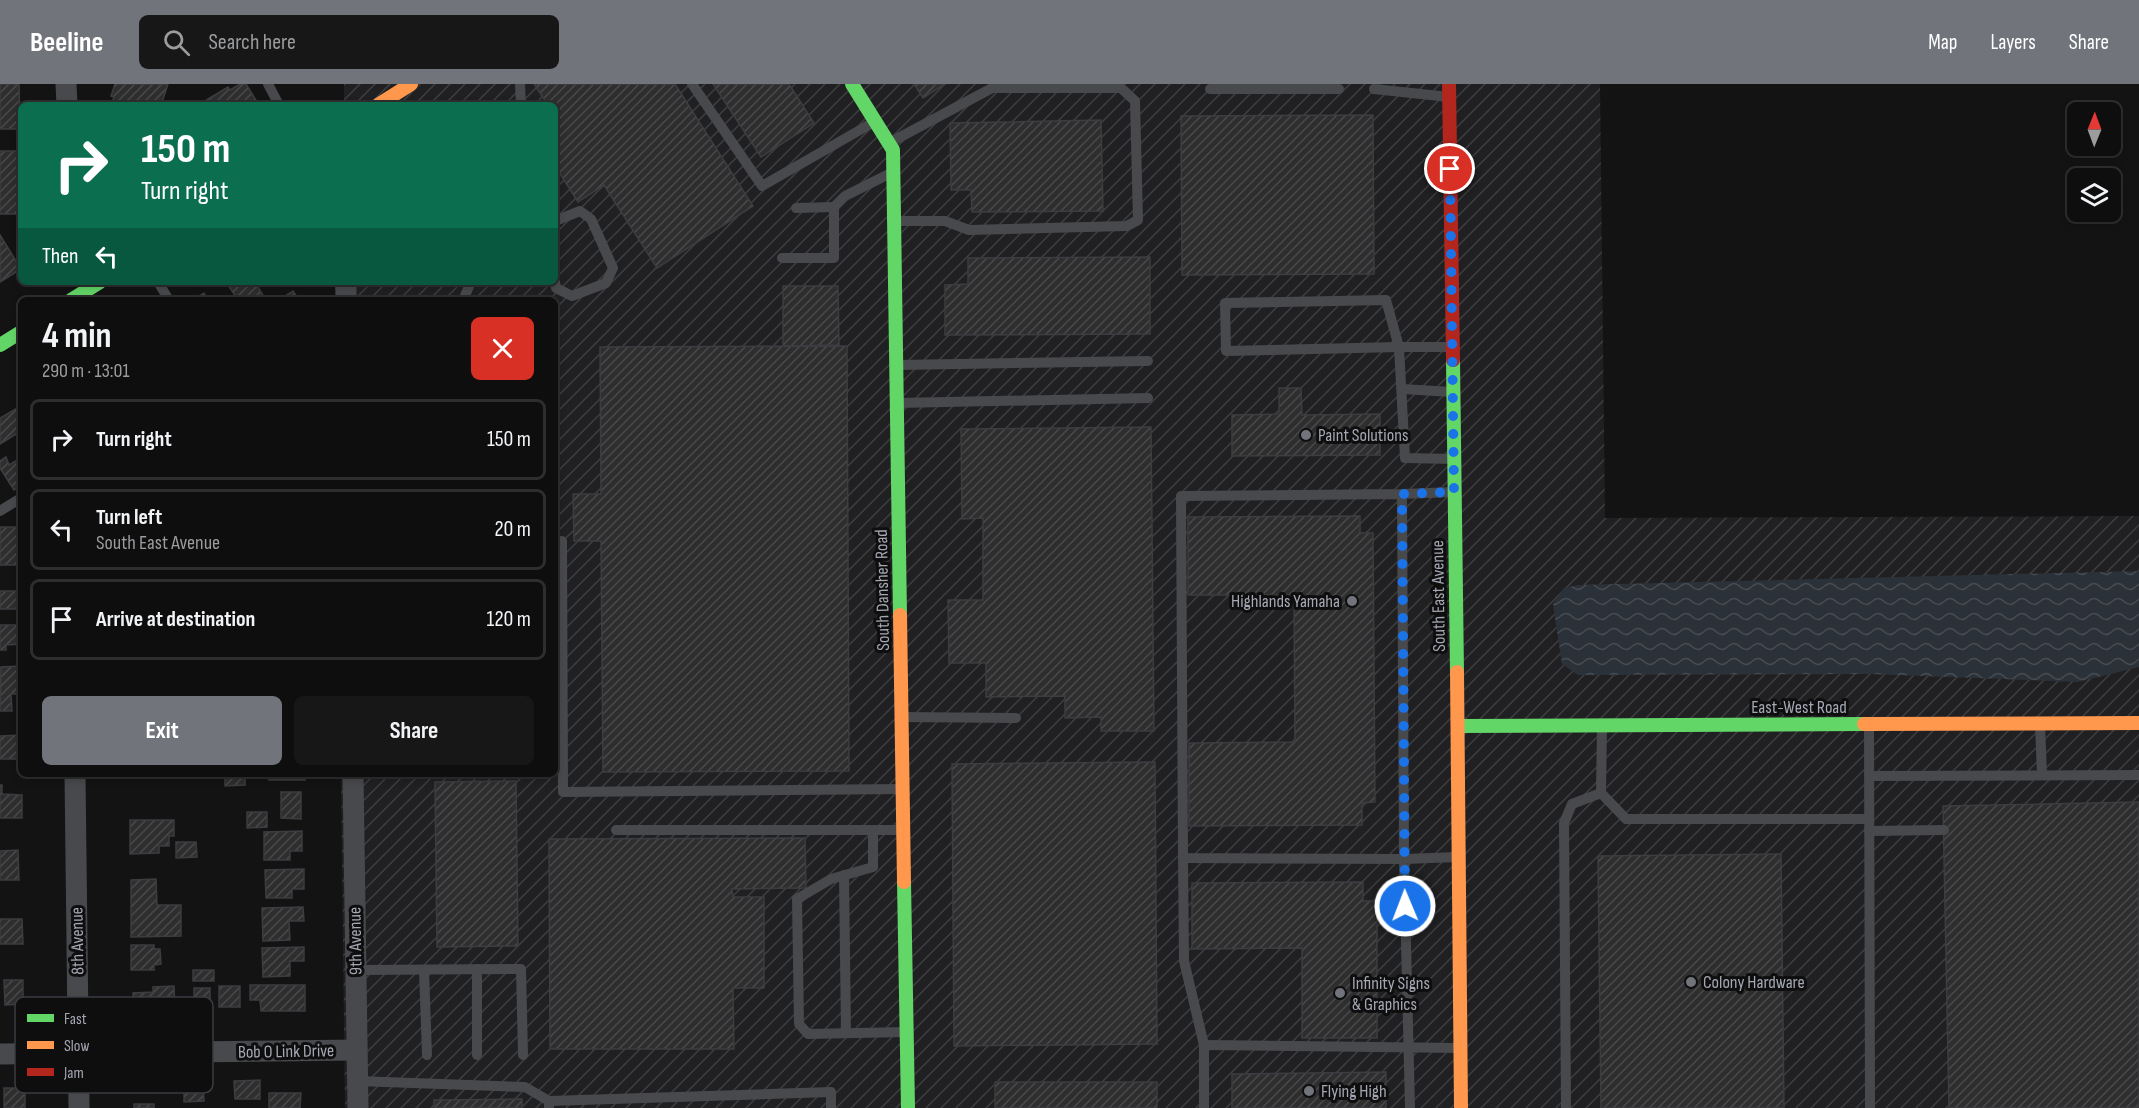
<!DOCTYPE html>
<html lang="en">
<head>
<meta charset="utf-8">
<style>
	body { margin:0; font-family:"Sofia Sans Condensed",sans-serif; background:#171718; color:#f1f3f6; height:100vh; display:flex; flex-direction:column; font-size:22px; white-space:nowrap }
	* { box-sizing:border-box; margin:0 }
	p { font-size:20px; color:#9b9c9e }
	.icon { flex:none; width:33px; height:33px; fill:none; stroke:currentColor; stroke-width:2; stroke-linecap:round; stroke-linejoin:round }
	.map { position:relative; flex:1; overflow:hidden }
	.sheet { position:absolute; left:18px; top:213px; width:540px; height:480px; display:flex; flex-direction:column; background:#0e0e0f; border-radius:9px; box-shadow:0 3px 9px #0003,0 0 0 2px #2e2e2f }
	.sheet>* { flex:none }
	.guide { position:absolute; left:18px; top:18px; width:540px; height:183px; border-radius:9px; box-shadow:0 3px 9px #0003,0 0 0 2px #2e2e2f; background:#0b6e4f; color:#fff; overflow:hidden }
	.needle { width:39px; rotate:1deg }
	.tools { position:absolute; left:2067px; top:18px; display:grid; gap:12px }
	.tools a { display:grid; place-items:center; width:54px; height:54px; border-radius:9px; background:#0e0e0f; box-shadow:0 3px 9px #0003,0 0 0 2px #2e2e2f; font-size:30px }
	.pin { position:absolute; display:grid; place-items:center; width:51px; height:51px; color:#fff; margin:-26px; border:3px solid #fff; border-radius:50%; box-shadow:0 2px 6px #0007 }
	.me { position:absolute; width:66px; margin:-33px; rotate:359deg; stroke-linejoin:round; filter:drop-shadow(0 0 4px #0008) }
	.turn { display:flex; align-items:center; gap:21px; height:126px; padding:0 24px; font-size:27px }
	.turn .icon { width:78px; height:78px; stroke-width:2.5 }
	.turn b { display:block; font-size:42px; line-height:51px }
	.then { display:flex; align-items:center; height:57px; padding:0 24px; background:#0003; gap:12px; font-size:22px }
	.round { display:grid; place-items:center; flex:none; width:63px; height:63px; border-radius:9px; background:#171718 }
	.head { display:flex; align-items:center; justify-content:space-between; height:102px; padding:0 24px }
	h1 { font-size:36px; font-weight:700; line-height:45px }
	.cta { display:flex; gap:12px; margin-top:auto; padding:12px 24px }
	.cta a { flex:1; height:69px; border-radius:9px; background:#72747c; color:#fff; font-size:24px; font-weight:700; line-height:69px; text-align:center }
	.cta a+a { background:#171718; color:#f1f3f6 }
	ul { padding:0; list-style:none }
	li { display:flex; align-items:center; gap:18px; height:81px; margin:0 12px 9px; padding:0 12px; border:3px solid #2e2e2f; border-radius:9px }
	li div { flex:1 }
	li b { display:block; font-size:22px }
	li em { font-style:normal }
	header { display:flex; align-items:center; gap:36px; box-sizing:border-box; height:84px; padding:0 30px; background:#72747c; color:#fff }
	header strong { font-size:28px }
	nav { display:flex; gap:33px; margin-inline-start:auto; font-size:21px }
	.search { width:420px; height:54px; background:#171718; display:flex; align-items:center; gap:15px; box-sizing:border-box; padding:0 21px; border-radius:9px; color:#9b9c9e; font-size:22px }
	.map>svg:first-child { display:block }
</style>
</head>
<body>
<header>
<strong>Beeline</strong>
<div class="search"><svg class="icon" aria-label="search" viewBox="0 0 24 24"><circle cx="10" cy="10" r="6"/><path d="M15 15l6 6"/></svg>Search here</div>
<nav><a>Map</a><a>Layers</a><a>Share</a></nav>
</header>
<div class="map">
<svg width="2139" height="1024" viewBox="0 0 2139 1024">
	<defs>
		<pattern id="industrial-furrows" width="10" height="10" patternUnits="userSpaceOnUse" patternTransform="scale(1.5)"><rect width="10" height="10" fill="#202022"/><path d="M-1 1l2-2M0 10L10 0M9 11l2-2" fill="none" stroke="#3d3e40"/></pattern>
		<pattern id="water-waves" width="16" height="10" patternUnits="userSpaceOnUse" patternTransform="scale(1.5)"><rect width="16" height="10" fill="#2b3138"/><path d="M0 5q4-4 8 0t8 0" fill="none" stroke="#474c52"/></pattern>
		<pattern id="building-hatch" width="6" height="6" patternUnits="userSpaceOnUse" patternTransform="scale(1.5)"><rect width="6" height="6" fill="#2e2e2f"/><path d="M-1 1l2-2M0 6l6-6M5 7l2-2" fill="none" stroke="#49494b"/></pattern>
	</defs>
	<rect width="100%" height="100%" fill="#131314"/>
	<!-- industrial -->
	<path fill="url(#industrial-furrows)" d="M344,0H1600L1605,434L2139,432V1024H345L341,690H555V216H335V198H555V21H344Z"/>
	<!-- water -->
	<path fill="url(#water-waves)" d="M2139,487V583L2078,598L1870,590L1578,591L1562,580L1553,520L1564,504L1578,501Z"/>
	<!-- building -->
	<g fill="url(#building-hatch)" stroke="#3c3d40" stroke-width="1.5">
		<path d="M0,0H19L20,45H0Z"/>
		<path d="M115,0H168L161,21H111L114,13L111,12Z"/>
		<path d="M240,0H246L259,21H198L228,3L230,6Z"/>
		<path d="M534,0H675L753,122L657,184L604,101L578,118L555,82V38L558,36L555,32V21H548Z"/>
		<path d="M713,0H789L814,39L761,73Z"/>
		<path d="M914,0H945L923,14Z"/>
		<path d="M1373,31L1374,190L1182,191L1181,32Z"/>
		<path d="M1101,36L1103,127L972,128L971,106H951L950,39Z"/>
		<rect x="0" y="67" width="21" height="63"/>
		<path d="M0,151L21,185L0,198Z"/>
		<path d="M1150,173V250L945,251V201L968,200V174Z"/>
		<path d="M226,198H255L264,213L259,216H238Z"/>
		<path d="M783,202H838L839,261L783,262Z"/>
		<path d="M293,207L299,216H279Z"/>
		<path d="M204,209L208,216H193Z"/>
		<path d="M847,262L849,687L603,688L601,457H574L573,410H601L600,263Z"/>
		<path d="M1279,304H1301L1302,331L1380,330V371L1232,372V331L1279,330Z"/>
		<path d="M19,323L21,326V347L0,360V334Z"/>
		<path d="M1151,343L1154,647H1101V633L1065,634V612L986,613V579H949L948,516H983V434L962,435L961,345Z"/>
		<path d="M6,373L9,381L19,375L21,378V402L14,406L0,384V377Z"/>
		<path d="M1360,432V449H1373L1375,718L1362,719V741L1189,742V659L1295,658L1294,511H1188V433Z"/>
		<rect x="0" y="443" width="19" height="38"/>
		<rect x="0" y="507" width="18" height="18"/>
		<path d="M0,541H21V560L6,561V566H0Z"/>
		<path d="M21,582V610H11L12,627H0L1,583Z"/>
		<path d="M20,651V675H0V652Z"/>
		<path d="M1155,678L1157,960L954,962L952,680Z"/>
		<path d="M225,690H245V701L225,702Z"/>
		<rect x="269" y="690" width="36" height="6"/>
		<path d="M516,697L518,862L437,863L435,698Z"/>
		<path d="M0,701H2V710L22,711V734H0Z"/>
		<path d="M281,708H301V735L281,734Z"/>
		<path d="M2139,718V1024H1949L1943,722Z"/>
		<path d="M247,728H267V743L247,744Z"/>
		<path d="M130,736H174V752H169V762H159V769L130,770Z"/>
		<path d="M302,747V767H290V776H264V748Z"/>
		<path d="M805,754L806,804L732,805L733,813H764V904H733L734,965H550L549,755Z"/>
		<path d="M176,758H196L197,773L176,774Z"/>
		<path d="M18,766L19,796H0V767Z"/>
		<path d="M1781,770L1784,1024H1601L1598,772Z"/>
		<path d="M304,785V805H292V814H266L265,786Z"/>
		<path d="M156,795L157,821H181V852L131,853V796Z"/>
		<path d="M1363,798V817H1377V954H1302V864L1192,865V799Z"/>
		<path d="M303,823L304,837H289L290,856L263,857L262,824Z"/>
		<path d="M0,835H22L23,860H0Z"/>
		<path d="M131,861H154V865H160L161,880L154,881V886H131Z"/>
		<path d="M304,863V877H290V892L263,893L262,864Z"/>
		<rect x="193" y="886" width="21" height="11"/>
		<path d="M4,896H23V920L5,921Z"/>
		<path d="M250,901H305V927H261L260,916H250Z"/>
		<path d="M174,902L175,928L133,929V909L153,908V903Z"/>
		<rect x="219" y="902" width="21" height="21"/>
		<rect x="194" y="904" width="16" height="17"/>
		<path d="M1386,988V1024H1232V990Z"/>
		<path d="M260,996V1015H235L234,997Z"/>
		<path d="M184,998H203L204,1017L184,1018Z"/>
		<rect x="995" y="998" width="162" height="26"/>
		<rect x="4" y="1004" width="21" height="20"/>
		<path d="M269,1009H301L300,1024H269Z"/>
		<path d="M522,1015V1024H434V1016Z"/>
		<rect x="134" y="1020" width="20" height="4"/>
	</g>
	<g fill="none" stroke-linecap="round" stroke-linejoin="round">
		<!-- lane -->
		<g stroke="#48494c" stroke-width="10">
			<path d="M268,0L279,21"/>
			<path d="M520,0L521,21"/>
			<path d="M692,0L762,102L874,38"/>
			<path d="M1210,5H1339"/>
			<path d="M1374,5L1449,13"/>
			<path d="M889,59L992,4H1121L1135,17L1138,136L1127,142L969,146L945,137H895"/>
			<path d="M796,124L834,123"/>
			<path d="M782,174H834V123L845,112L891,89"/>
			<path d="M158,198L169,216"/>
			<path d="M555,198L556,204L572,212L606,199L613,184L591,135L580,127L555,137"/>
			<path d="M463,216L471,198"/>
			<path d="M1386,216L1399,263L1226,267L1225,219Z"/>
			<path d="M1452,263H1399L1405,374L1454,375"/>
			<path d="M897,281L1148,277"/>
			<path d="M1402,305L1452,308"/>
			<path d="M897,319L1148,314"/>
			<path d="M1402,410L1181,412L1183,774L1404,775L1402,410L1454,408"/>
			<path d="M0,427L21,414"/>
			<path d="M562,457L563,708L903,705"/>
			<path d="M902,633L1016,634"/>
			<path d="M1869,640L1870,1024"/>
			<path d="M2040,640L2042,691"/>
			<path d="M1869,692L2139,691"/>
			<path d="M1601,709L1626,735H1869"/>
			<path d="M616,746H903"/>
			<path d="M873,746V783L831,795L797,815L799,940L808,950L906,948"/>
			<path d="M1869,747L1944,746"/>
			<path d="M1183,774L1184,877L1204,961V1024"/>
			<path d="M844,791L846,949"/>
			<path d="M477,885V971"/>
			<path d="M356,886L521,885L523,971"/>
			<path d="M424,886L427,971"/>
			<path d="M1204,961L1459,964"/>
			<path d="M357,997L525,1003L549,1017"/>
			<path d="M549,1024V1017L831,1008V1024"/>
			<path d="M1410,1024L1404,775L1458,773"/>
			<path d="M1566,1024L1564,739L1572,720L1601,709L1602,642"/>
		</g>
		<!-- street -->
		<g stroke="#48494c" stroke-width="21">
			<path d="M66,0L67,21"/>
			<path d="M346,198V216"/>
			<path d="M75,690L79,1024"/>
			<path d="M353,690L358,1024"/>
			<path d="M0,970L357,966"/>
		</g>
		<!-- fast -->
		<g stroke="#63d668" stroke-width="14">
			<path d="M852,0L893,66L900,531"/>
			<path d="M71,216L100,198"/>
			<path d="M0,261L21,248"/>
			<path d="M1453,276L1457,588"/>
			<path d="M1458,642L1864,640"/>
			<path d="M904,798L908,1024"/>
		</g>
		<!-- slow -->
		<g stroke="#ff974d" stroke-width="14">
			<path d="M378,21L411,0"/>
			<path d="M900,531L904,798"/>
			<path d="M1457,588L1461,1024"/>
			<path d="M1864,640L2139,639"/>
		</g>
		<!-- jam -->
		<path stroke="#b3261e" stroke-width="14" d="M1449,0L1453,276"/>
	</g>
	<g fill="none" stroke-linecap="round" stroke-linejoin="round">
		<!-- route -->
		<path stroke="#1a73e8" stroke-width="10" stroke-dasharray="0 18" d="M1405,822L1402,410L1454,408L1450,85"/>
	</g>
	<!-- markers -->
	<g fill="#72747c" stroke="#0e0e0f" stroke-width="2">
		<circle cx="1306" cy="351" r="6"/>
		<circle cx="1352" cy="517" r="6"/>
		<circle cx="1691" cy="898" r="6"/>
		<circle cx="1340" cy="909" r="6"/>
		<circle cx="1309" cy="1007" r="6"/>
	</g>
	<g text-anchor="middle" stroke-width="6" stroke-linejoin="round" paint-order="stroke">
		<!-- poi labels -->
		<g font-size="18" fill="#a5a8b4" stroke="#0e0e0f" text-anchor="start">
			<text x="1318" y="357">Paint Solutions</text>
			<text x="1340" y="523" text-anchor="end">Highlands Yamaha</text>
			<text x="1703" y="904">Colony Hardware</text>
			<text x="1352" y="905">Infinity Signs<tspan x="1352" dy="21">&amp; Graphics</tspan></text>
			<text x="1321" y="1013">Flying High</text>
		</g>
		<!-- street labels -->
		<g font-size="18" fill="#a5a8b4" stroke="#0e0e0f">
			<text transform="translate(882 506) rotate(-91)" y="6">South Dansher Road</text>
			<text transform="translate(1438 512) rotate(-91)" y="6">South East Avenue</text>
			<text x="1799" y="629">East-West Road</text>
			<text transform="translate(77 857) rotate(-91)" y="6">8th Avenue</text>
			<text transform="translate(355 857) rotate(-91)" y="6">9th Avenue</text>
			<text transform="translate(286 967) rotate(-1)" y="6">Bob O Link Drive</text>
		</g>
	</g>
	<!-- legend -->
	<rect x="15" y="913" width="198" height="96" rx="9" fill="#0e0e0f" stroke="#3b3c41" stroke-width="1.5"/>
	<rect x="27" y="930" width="27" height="8" fill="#63d668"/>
	<rect x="27" y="957" width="27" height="8" fill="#ff974d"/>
	<rect x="27" y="984" width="27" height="8" fill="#b3261e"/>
	<g font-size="16" fill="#a5a8b4">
		<text x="64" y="940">Fast</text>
		<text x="64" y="967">Slow</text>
		<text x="64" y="994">Jam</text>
	</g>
</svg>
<div class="tools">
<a><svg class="needle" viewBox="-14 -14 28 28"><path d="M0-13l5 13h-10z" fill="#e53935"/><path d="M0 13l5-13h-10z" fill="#9b9c9e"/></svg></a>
<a><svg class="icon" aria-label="layers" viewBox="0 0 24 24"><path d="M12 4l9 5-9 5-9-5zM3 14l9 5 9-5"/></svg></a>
</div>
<div class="pin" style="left:1450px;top:85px;background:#d93025"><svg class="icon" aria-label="arrive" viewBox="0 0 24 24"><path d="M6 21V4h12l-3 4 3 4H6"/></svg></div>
<svg class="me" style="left:1405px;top:822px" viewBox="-20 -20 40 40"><circle r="17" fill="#1a73e8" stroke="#fff" stroke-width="3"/><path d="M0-11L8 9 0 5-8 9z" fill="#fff"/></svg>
<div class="guide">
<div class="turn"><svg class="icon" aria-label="right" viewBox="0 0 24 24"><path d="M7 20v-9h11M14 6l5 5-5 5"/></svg><div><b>150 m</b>Turn right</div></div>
<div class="then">Then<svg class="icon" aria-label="left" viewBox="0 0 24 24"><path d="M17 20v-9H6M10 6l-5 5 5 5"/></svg></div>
</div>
<section class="sheet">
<div class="head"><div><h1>4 min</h1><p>290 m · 13:01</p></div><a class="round" style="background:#d93025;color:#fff"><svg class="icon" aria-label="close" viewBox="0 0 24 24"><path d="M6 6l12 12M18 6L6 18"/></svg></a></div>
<ul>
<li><svg class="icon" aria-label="right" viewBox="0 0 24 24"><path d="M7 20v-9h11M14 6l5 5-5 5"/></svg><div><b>Turn right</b></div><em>150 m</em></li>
<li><svg class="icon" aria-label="left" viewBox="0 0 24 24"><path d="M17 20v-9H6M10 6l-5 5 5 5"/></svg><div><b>Turn left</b><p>South East Avenue</p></div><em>20 m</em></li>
<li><svg class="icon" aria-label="arrive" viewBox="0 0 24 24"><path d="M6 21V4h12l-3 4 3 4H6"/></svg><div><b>Arrive at destination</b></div><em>120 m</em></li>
</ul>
<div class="cta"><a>Exit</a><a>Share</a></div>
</section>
</div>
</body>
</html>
